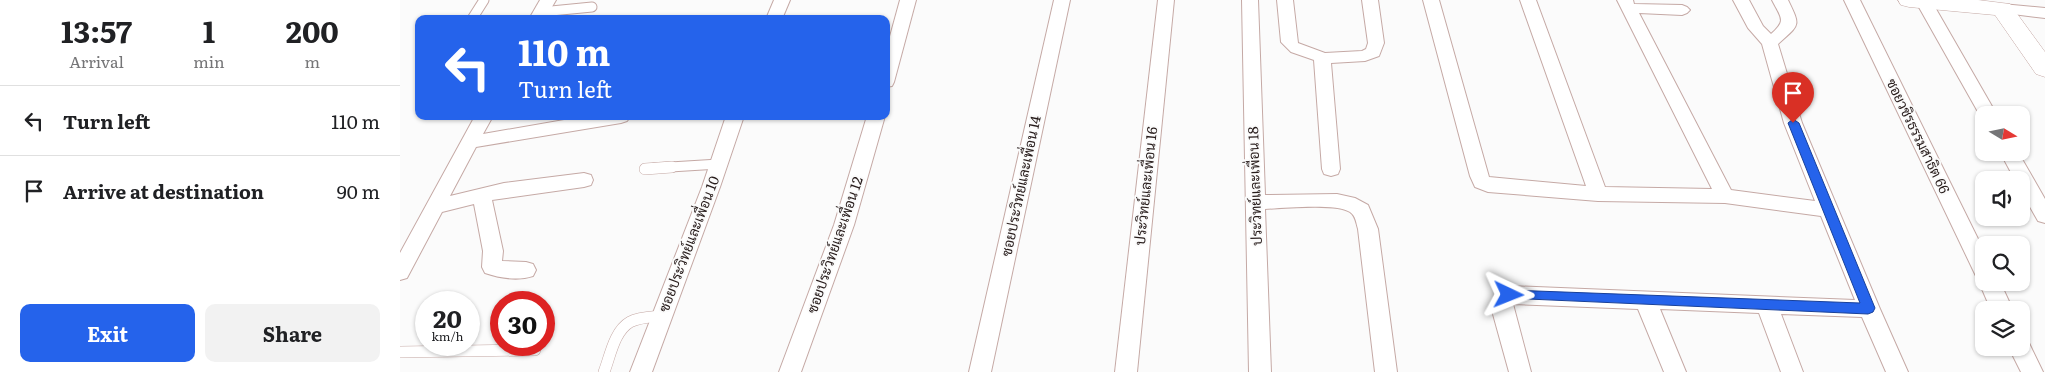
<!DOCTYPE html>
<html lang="en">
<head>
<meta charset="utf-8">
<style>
	body { margin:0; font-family:Literata,Sarabun,serif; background:#f2f2f2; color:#202124; height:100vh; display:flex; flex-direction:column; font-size:19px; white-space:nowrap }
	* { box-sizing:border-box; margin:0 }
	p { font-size:16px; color:#757577 }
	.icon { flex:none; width:28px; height:28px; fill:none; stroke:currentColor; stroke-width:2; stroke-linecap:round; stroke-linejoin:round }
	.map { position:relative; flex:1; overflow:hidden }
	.sheet { display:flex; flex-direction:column; background:#fff; width:400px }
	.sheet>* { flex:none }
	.top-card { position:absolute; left:15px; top:15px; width:475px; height:105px; border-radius:10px; box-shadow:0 1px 4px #0004; background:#2563eb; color:#fff; overflow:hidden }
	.needle { width:32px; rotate:100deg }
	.buttons { position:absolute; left:1575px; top:106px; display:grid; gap:10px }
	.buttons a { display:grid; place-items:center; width:55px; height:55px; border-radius:10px; background:#fff; box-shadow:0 1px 4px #0004; font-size:25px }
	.speed { position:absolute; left:15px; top:291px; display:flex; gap:10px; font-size:25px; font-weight:700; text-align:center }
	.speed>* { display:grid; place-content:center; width:65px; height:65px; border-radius:50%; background:#fff; box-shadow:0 1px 4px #0004; line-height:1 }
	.speed small { font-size:12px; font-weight:400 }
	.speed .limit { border:8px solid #d22; background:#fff; color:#111 }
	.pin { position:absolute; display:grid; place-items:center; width:42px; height:42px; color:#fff; margin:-51px -21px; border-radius:50% 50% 50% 0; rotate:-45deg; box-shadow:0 0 5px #0007 }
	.pin .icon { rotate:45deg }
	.me { position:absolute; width:55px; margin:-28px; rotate:92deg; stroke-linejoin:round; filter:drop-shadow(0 0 4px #0008) }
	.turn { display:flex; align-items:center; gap:18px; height:105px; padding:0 20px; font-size:22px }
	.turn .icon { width:65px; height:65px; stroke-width:2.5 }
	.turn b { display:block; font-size:35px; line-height:42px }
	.eta { display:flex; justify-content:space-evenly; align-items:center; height:85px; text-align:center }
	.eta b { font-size:30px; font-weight:700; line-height:35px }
	.cta { display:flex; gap:10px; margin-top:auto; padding:10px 20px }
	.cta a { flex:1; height:58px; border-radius:10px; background:#2563eb; color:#fff; font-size:20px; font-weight:700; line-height:58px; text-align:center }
	.cta a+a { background:#f2f2f2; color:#202124 }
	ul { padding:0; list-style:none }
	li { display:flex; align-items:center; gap:15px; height:70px; padding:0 20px; border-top:1px solid #e0e0e0 }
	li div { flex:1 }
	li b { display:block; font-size:19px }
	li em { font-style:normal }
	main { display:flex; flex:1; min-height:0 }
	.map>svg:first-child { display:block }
</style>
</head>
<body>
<main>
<section class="sheet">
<div class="eta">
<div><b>13:57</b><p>Arrival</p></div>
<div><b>1</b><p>min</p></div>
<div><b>200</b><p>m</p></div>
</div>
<ul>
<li><svg class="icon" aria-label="left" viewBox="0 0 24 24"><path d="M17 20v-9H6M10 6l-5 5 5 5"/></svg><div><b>Turn left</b></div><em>110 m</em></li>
<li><svg class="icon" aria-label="arrive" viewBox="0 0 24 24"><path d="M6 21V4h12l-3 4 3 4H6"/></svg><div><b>Arrive at destination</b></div><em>90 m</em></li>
</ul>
<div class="cta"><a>Exit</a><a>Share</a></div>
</section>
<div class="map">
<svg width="1645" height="372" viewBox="0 0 1645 372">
	<rect width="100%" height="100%" fill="#fbfbfb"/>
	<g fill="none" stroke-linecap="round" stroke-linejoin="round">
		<defs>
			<g id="lane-far1">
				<path d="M141,12L192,7"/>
				<path d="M72,19L84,0"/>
				<path d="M254,168L319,164"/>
			</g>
			<g id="lane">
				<path d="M245,169L272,167"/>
				<path d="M0,352L135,350"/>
				<path d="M204,372C210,357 214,331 230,322C239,317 252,317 262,316"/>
			</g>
			<g id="street">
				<path d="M140,0H156L145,19H129Z"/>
				<path d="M374,0H390L382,19H366Z"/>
				<path d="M500,0H516L494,82L492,86L486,87V51Z"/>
				<path d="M654,0H670L591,372H569Z"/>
				<path d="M758,0H774L737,372H715Z"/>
				<path d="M842,0H858L865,195L937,194L955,198L968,205L978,229L997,372H975L958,229C956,223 956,216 950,212C937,203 883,208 865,209L871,372H849Z"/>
				<path d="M877,0H893L898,43L925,53L962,51L966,49L968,43L962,0H978L984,43L979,56L965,61L931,63L940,169L938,174L931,176L924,174L922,169L914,60L891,52L881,42Z"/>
				<path d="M1023,0H1039L1089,177L1186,186L1120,0H1136L1205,187L1312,189L1217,0H1233L1234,4L1282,5L1287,7L1290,10L1287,13L1282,15L1239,13L1331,190L1415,201L1384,123L1362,44L1348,28L1333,0H1349L1363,26L1371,34C1387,20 1381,18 1372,0H1388C1401,27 1400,24 1378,44L1402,123L1480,309L1508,372H1486L1462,317L1381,314L1403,372H1381L1359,313L1260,309L1286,372H1264L1238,309L1113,304L1131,372H1109L1091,307L1096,292L1109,286L1455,300L1421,216L1325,203L1198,201L1088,192L1075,187L1070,176Z"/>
				<path d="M1444,0H1460L1584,251V282H1600L1613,310H1591L1579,282L1580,279L1577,278L1574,272Z"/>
				<path d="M1518,0H1530L1532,2L1597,115H1584V120L1582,119L1516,2Z"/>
				<path d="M1602,4L1645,8V18L1597,12L1594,9L1597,6Z"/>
				<path d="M75,116H93L83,134L187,116L230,117L227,121L221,123L76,147L50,196L104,183L184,173L191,175L193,180L191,185L184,187L92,200L103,251L102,261L126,262L133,264L136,270L133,276C118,281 100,278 85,273L82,267L83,251L74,204L42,212L7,278L0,280V253Z"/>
				<path d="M326,116H344L320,187L252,372H230L302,187Z"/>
				<path d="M467,116H485L454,225L401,372H379L434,225Z"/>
				<path d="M1600,152H1618L1645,199V223L1638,221L1621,191V180H1615Z"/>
				<path d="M1621,339L1628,341L1643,372H1621L1609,348H1621Z"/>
			</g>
			<path id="secondary" d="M1498,0H1578L1610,4L1645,52V77L1636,74L1595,15L1509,7L1501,5Z"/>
		</defs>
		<!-- lane-far1 casing -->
		<use href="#lane-far1" stroke="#c5a9a5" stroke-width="11"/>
		<!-- lane casing -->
		<use href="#lane" stroke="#c5a9a5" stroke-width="12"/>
		<!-- street casing -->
		<use href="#street" stroke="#c5a9a5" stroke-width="2"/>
		<!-- secondary casing -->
		<use href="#secondary" stroke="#c5a9a5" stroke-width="1"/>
		<!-- lane-far1 -->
		<use href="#lane-far1" stroke="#fff" stroke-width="9"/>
		<!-- lane -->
		<use href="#lane" stroke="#fff" stroke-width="11"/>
		<!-- street -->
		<use href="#street" fill="#fff" fill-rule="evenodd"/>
		<!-- secondary -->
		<use href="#secondary" fill="#fff" fill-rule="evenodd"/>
	</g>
	<!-- route -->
	<path fill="#2563eb" stroke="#184099" d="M1393,119L1399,123L1475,308L1473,312L1468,314L1105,298L1103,295L1105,291L1109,290L1460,303L1388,123Z"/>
	<g text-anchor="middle" stroke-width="4" stroke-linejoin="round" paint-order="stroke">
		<!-- street labels -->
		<g font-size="14" fill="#271c1b" stroke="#fbfbfb">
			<text transform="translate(1518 136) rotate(64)" y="5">ซอยวชิรธรรมสาธิต 66</text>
			<text transform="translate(621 186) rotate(-78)" y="5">ซอยประวิทย์และเพื่อน 14</text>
			<text transform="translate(746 186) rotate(-84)" y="5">ประวิทย์และเพื่อน 16</text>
			<text transform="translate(855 186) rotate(-92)" y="5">ประวิทย์และเพื่อน 18</text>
			<text transform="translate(289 244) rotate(-69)" y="5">ซอยประวิทย์และเพื่อน 10</text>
			<text transform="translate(435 245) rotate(-71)" y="5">ซอยประวิทย์และเพื่อน 12</text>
		</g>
	</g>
</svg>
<div class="buttons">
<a><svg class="needle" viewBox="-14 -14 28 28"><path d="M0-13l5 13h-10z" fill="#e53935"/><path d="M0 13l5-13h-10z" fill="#757577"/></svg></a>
<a><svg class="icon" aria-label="sound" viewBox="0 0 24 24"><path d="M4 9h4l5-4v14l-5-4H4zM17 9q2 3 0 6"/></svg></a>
<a><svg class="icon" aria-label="search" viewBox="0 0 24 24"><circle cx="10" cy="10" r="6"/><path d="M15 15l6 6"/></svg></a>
<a><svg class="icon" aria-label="layers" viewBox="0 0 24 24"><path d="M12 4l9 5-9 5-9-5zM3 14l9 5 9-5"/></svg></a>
</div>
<div class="speed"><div>20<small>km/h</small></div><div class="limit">30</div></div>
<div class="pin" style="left:1393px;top:123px;background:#d93025"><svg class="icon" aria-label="arrive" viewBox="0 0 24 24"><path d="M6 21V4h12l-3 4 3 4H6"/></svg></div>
<svg class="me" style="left:1109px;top:295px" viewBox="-20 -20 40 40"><path d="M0-17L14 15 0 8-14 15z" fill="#2563eb" stroke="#fff" stroke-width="4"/></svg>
<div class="top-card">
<div class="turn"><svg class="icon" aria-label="left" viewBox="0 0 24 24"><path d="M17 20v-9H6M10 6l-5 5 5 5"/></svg><div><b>110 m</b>Turn left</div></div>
</div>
</div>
</main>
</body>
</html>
